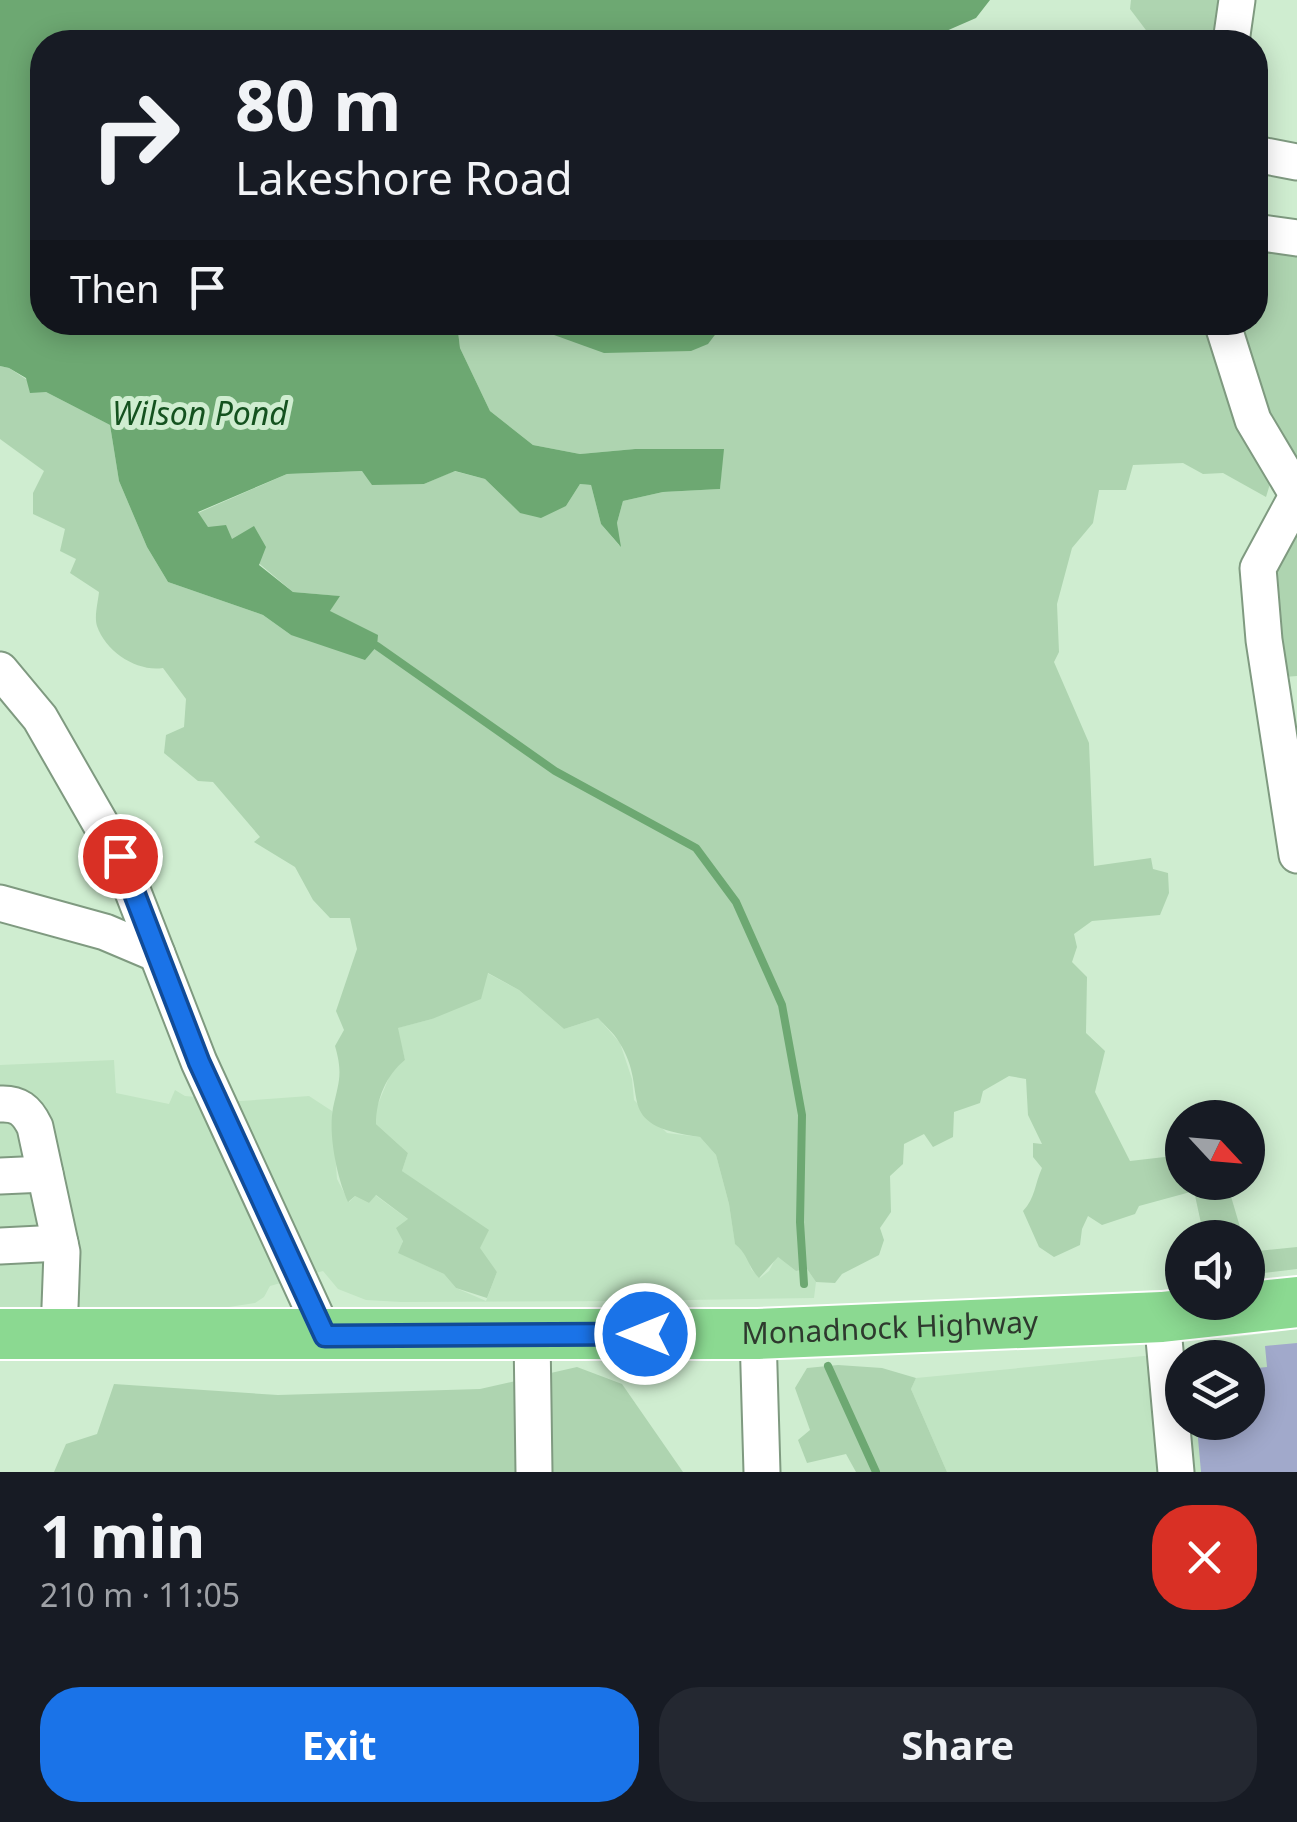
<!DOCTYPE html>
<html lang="en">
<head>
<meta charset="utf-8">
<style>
	body { margin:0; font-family:"Noto Sans",sans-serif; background:#242831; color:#f1f3f6; height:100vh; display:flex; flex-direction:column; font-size:38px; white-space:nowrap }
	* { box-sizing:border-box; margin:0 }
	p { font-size:32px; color:#9ea1a6 }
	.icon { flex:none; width:55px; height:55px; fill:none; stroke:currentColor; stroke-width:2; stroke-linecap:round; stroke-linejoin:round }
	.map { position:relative; height:1472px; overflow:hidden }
	.side { display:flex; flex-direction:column; background:#171b24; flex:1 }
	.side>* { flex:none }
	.hud { position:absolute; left:30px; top:30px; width:1238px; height:305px; border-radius:40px; box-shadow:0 5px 25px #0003; background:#171b24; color:#f1f3f6; overflow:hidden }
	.needle { width:65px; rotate:116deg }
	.tools { position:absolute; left:1165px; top:1100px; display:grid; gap:20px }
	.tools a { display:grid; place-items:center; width:100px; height:100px; border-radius:50%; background:#171b24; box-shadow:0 5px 25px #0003; font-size:50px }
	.pin { position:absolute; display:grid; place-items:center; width:85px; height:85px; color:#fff; margin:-42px; border:5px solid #fff; border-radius:50%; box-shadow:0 2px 10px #0007 }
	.me { position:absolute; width:110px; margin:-55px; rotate:270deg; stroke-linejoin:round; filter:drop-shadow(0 0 8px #0008) }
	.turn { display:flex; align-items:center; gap:35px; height:210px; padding:0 40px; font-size:45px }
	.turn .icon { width:130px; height:130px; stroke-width:2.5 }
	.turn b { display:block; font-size:70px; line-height:85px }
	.then { display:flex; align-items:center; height:95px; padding:0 40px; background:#0003; gap:20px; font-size:38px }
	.round { display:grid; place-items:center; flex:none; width:105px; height:105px; border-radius:40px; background:#242831 }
	.overview { display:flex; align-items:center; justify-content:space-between; height:170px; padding:0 40px }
	h1 { font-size:60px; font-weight:700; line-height:75px }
	.action { display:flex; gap:20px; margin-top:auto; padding:20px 40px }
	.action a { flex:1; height:115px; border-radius:40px; background:#1a73e8; color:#fff; font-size:40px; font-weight:700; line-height:115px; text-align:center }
	.action a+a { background:#242831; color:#f1f3f6 }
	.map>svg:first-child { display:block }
</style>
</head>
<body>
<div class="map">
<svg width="1297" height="1472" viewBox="0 0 1297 1472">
	<rect width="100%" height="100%" fill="#cfedd0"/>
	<!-- built -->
	<g fill="#c0e4c2" fill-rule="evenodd">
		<path d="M487,973L519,990L564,1029L598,1018L620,1043L632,1079L634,1100L667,1133L700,1137L716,1155L729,1204L735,1243L747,1253L751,1269L760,1278L769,1271L777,1256L796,1271L807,1269L816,1282L814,1298L628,1301L401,1302L366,1300L338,1289L323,1271L270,1286L264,1297L255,1303L229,1307H0V1065L114,1060L116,1093L169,1104L175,1090L185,1096L241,1101L309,1096L332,1111L337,1179L349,1202L355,1196L369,1203L375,1195L409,1220L399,1253L444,1274L456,1288L486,1301L497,1272L420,1185L402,1171L408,1153L376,1124V1109L392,1070L405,1060L397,1028L432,1019Z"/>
		<path d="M1297,1329V1472H947L911,1389L916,1378L1206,1350L1208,1341ZM1182,1358H1248V1422H1182Z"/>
	</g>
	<!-- green -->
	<g fill="#aed4b0">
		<path d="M1131,0H1219L1214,42H1155L1130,9Z"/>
		<path d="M1297,243V459L1273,425L1231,323L1255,322V246Z"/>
		<path d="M457,323H1213L1245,440L1270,484L1266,497L1223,473L1203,474L1183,463L1133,465L1126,490H1099L1093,523L1072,548L1057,604L1059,652L1054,662L1089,743L1094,866L1151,858L1153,869L1168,873L1169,893L1160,915L1092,921L1074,934L1077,947L1072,962L1087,977L1086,1033L1105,1051L1095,1092L1130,1161L1182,1155V1182L1227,1183L1243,1237H1204L1194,1191L1139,1206L1135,1214L1102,1225L1088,1216L1082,1229L1080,1245L1054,1257L1039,1247L1023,1211C1035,1199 1035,1183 1042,1168L1033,1157V1143L1042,1144L1028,1115L1026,1079L1009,1076L983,1091L980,1103L954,1112L953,1137L933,1147L924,1134L904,1144L903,1164L890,1176L891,1212L880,1228L884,1240L879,1255L842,1274L835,1283L816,1282L807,1269L796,1271L778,1257L759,1278C748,1267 748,1254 735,1244L729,1204L716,1155L700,1137C609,1125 652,1094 619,1042C614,1033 605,1026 598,1018L564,1029L519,990L488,973L481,999L432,1019L398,1028L405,1060C386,1075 376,1100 376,1124L408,1153L402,1171L489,1230L480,1248L497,1272L487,1298L456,1288L444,1274L398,1253L403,1241L396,1228L408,1219L376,1195L369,1203L355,1196L348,1202C337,1178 328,1135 333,1108C339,1081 343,1074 335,1046L344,1030L336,1011L357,949L350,918H330L313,900L295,867L254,842L260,837L213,782L198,781L164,753L166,735L184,727L186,699L163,668C137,672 106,652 97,626C94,617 98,602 99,592L70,573L76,559L60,551L65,529L33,514V493L44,471L0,439V366L9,368L46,392L110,425L119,481L147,547L168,582L263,615L291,635L330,611L339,596L293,592L231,540L208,528L198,513L287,474L362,471L424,484L454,471L485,479L520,513L566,506L580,484L591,485L601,524L619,545L617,523L623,501L663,492L720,489L723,449H635L580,454L533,445L490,411L460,348Z"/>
		<path d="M1297,531V676L1284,677L1271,587L1276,560Z"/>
		<path d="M1297,1247V1269L1248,1275V1252Z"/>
		<path d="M838,1365L882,1368L916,1378L911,1389L947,1472H856L846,1454L807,1463L798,1440L810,1430L795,1388L807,1368Z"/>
		<path d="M577,1367L622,1384L683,1472H54L66,1444L97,1434L114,1384L278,1395L480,1389Z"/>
	</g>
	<!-- water -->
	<g fill="#6da872">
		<path d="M0,0H990L976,18L921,42H42V322L457,323L460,348L490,411L533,445L580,454L635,449H724L720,489L663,492L623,501L617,523L621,547L601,524L591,485L580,484L566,506L541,518L520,513L485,479L455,471L424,484L372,485L362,471L287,474L198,512L208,527L226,525L232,539L254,526L266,547L259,565L293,592L340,596L330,611L378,635L377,646L365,660L291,635L263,615L168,582L147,547L119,481L110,425L46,392L30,393L26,378L9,368L0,366Z"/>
		<path d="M541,323V322L724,323L708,344L691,351L604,353L543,331Z"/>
	</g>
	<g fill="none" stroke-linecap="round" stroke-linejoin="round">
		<!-- stream -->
		<g stroke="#6da872" stroke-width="8">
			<path d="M377,646L555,771L696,848L736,902L782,1005L802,1115L800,1222L804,1284"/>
			<path d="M828,1366L876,1472"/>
		</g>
	</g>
	<!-- building -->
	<path fill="#a1a9cb" d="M1297,1343V1472H1201L1197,1427L1212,1422H1248V1369L1267,1367L1265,1346Z"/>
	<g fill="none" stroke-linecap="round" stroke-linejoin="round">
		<defs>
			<g id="minor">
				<path d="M1231,42L1237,0"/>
				<path d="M1255,154L1297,162"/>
				<path d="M1255,232L1297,238"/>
				<path d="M1222,322L1253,420L1297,494"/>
				<path d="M1297,496L1258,568L1264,640L1297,855"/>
				<path d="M0,670L40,718L119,856L199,1062L325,1336"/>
				<path d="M0,903L105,932L157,954"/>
				<path d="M0,1104C18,1103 27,1110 35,1127L62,1252L59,1334"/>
				<path d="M0,1176L45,1174"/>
				<path d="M0,1246L60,1243"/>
				<path d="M1162,1317L1176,1472"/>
				<path d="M758,1334L762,1472"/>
				<path d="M532,1335L534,1472"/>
			</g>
			<g id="highway">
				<path id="s1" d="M0,1334H758L1162,1317L1297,1302"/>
			</g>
		</defs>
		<!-- minor casing -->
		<use href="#minor" stroke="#7f9a80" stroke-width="39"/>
		<!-- highway casing -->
		<use href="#highway" stroke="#fff" stroke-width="54"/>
		<!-- minor -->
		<use href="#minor" stroke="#fff" stroke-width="35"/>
		<!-- highway -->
		<use href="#highway" stroke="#8bd991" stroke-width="50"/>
	</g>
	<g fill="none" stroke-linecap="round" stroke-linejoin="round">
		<defs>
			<path id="route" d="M120,856L199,1062L325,1336L645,1334"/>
		</defs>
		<!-- route casing -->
		<use href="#route" stroke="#114b97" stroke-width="25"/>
		<!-- route -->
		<use href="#route" stroke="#1a73e8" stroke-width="18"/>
	</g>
	<g text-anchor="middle" stroke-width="10" stroke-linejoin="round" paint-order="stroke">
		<!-- street labels -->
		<g font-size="30" fill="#2e392e" stroke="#cfedd0">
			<text dy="10" stroke="none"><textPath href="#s1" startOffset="890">Monadnock Highway</textPath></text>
		</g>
		<!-- water labels -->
		<g font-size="32" font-style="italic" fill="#14521f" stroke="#cfedd0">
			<text x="200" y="425">Wilson Pond</text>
		</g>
	</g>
</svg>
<div class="tools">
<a><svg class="needle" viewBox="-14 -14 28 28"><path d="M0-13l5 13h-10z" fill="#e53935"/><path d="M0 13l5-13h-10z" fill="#9ea1a6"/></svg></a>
<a><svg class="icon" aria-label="sound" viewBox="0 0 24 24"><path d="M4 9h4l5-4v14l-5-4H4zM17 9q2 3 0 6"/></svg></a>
<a><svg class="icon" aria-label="layers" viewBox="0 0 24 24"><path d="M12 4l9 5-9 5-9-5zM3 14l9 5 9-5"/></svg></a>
</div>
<div class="pin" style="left:120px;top:856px;background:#d93025"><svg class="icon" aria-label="arrive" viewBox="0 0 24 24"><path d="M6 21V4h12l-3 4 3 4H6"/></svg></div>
<svg class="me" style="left:645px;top:1334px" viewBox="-20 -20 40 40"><circle r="17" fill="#1a73e8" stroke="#fff" stroke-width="3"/><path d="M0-11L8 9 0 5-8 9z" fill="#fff"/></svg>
<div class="hud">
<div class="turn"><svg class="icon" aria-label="right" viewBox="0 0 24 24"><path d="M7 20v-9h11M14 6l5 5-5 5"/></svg><div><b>80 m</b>Lakeshore Road</div></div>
<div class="then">Then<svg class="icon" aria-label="arrive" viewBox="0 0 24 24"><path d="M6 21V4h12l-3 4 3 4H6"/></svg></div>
</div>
</div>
<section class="side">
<div class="overview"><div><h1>1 min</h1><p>210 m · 11:05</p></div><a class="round" style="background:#d93025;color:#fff"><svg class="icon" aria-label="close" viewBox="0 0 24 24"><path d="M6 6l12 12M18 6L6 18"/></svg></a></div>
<div class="action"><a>Exit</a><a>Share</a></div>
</section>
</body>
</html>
